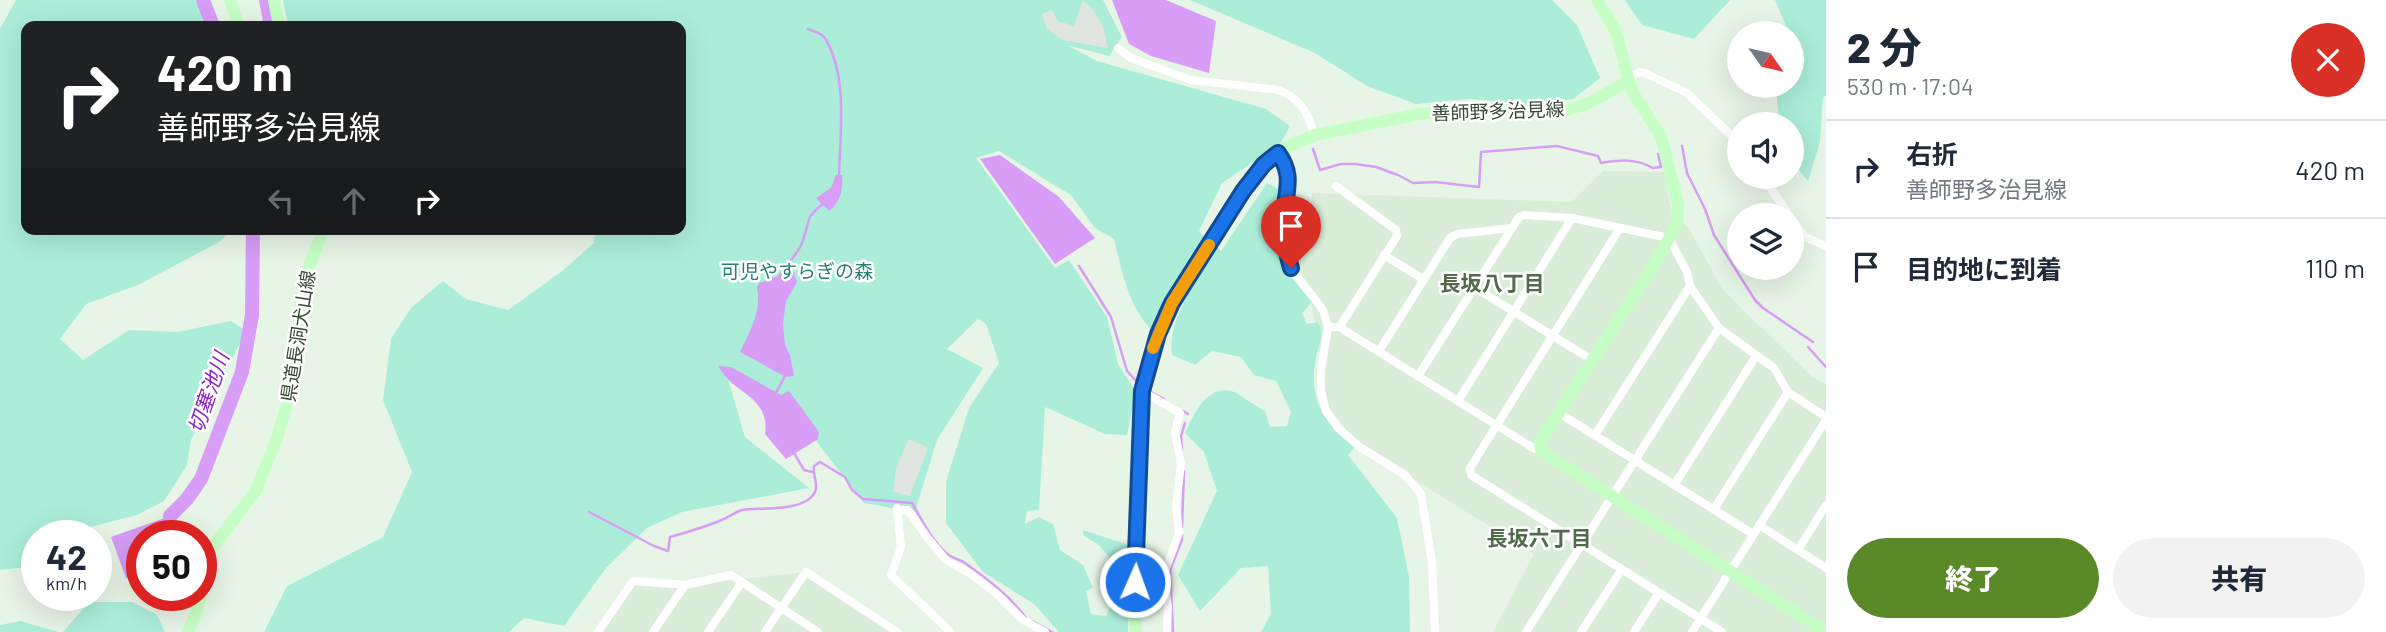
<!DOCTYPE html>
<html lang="ja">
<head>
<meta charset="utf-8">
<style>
	body { margin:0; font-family:Barlow,"Noto Sans JP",sans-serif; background:#f2f2f3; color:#1f2937; height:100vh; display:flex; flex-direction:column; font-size:26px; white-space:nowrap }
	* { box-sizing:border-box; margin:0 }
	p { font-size:23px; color:#747a83 }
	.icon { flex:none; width:38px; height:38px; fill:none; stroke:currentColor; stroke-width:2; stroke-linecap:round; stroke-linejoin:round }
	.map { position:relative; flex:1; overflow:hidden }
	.sheet { display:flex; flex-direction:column; background:#fff; width:560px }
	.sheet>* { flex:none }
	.banner { position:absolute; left:21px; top:21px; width:665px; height:214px; border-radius:14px; box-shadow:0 7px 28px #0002; background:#202124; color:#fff; overflow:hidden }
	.needle { width:46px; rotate:124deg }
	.tools { position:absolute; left:1727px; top:21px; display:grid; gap:14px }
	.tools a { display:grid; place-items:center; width:77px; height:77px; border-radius:50%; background:#fff; box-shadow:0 7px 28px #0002; font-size:35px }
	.speed { position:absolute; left:21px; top:520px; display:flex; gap:14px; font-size:35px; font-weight:700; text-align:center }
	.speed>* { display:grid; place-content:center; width:91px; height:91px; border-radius:50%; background:#fff; box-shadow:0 7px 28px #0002; line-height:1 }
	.speed small { font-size:18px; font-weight:400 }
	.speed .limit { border:10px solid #d22; background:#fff; color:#111 }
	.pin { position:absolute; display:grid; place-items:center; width:60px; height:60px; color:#fff; margin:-72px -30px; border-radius:50% 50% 50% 0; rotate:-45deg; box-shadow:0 0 7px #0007 }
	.pin .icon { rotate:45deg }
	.me { position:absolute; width:77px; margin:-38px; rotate:2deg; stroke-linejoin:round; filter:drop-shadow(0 0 5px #0008) }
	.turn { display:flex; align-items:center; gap:24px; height:147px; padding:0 21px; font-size:32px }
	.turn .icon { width:91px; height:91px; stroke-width:2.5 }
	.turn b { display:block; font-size:49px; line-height:60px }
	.lanes { display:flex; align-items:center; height:66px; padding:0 21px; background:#0003; justify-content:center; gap:35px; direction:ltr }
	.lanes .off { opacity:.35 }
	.round { display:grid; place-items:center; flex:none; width:74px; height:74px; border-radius:37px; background:#f2f2f3 }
	.headline { display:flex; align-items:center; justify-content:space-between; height:119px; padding:0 21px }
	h1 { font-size:42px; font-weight:800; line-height:52px }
	.button { display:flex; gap:14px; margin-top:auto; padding:14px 21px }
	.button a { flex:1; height:80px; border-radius:42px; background:#5a8927; color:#fff; font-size:28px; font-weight:800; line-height:80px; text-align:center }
	.button a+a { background:#f2f2f3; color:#1f2937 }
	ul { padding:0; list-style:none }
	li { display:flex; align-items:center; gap:21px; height:98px; padding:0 21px; border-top:2px solid #e0e1e3 }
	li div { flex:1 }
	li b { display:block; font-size:26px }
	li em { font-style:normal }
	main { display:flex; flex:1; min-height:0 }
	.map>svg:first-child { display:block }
</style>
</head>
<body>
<main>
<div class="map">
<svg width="1826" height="632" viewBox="0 0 1826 632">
	<rect width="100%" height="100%" fill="#e7f5e6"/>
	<!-- residential -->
	<g fill="#d9edd8">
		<path d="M1603,171L1664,172L1671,210L1688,227L1723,290L1811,376L1826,384V632H1493L1534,554L1356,443L1327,404L1317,331L1307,286L1285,246L1307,247L1312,193L1572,202Z"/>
		<path d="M806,572L897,632H598L633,581L685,585Z"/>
	</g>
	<!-- green -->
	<g fill="#abedd9">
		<path d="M16,0H197L207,26H26V229H232L219,242L138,285L86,304L60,339L83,360L129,330L177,332L231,321L246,331L191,440L187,465L164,501L137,515L90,527L80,535L37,536V566L0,570V29Z"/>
		<path d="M283,0H1103L1122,37L1109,56L1067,45L1097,61L1266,109L1290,126L1280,144L1222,183L1199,231L1221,251L1267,183L1284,192C1281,216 1274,249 1287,271C1294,282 1304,292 1312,302L1302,313L1307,324L1318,322C1324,333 1320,341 1317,353C1307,396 1321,421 1355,447L1348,455L1397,518L1409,577L1410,632H1261L1271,614L1268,566L1241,568L1200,611L1178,575L1217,491L1204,452L1185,433C1193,416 1206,385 1231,391C1237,392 1257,407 1265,411L1270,427L1287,426L1291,412L1276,381L1254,375L1241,357L1212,351L1195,365L1172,355C1168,320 1190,294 1206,265L1195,257L1153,331C1128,307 1122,271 1114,239L1095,228L1071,195L999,151L976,158L1055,268L1069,260L1107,317L1118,364L1136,392L1127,435L1105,434L1045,407L1039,510L1027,511L1025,524L1039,517L1053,524L1060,550L1083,565L1093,588L1086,591L1091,614L1107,616L1113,590L1105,577L1109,557L1100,546L1083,535V530L1129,545L1128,632H1059L1034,604L983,572L946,523V482L969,408L999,363L986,324L978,319L947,349L983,368L937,440L915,512L864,503L785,401L735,385L728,379L745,437L809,488L682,512L647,528L606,568L564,626L524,618L509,632H264L287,586L383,537L412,472L383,400L391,339L411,308L443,281L466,299L508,310L561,272L594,243L595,229H681V26H288Z"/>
		<path d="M1190,0H1552L1577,25L1600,78L1573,99L1542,105L1470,99L1416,104L1367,86L1315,53Z"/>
		<path d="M1625,0H1730L1694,39L1642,25Z"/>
		<path d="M1775,0H1826V96L1823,97L1820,142L1808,181L1792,162V124H1779L1776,86H1792V33H1789Z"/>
		<path d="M89,602H132L157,615L165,632H63Z"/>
		<path d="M21,621L58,632H0V625Z"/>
	</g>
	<!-- parking -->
	<g fill="#e0e5df">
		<path d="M1083,0L1094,11L1103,26L1108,48L1062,40L1047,29L1042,14L1052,10L1058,21L1074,26Z"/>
		<path d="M909,439L928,448L910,496L893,492L896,468Z"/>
	</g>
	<!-- water -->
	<g fill="#d89df7">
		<path d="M1112,0H1166L1216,21L1209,73L1151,56L1129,44Z"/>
		<path d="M1000,155L1059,197L1095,238L1055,264L980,159Z"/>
		<path d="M836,175H842C843,189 841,202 829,211L816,198L831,188Z"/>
		<path d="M790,263L797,282L786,301L783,324L785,345L790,355L794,376L786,377L740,352C750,330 762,312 757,288L759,283L778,276L785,265Z"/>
		<path d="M718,366L731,367L781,395L789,391L819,432L818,439L786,459L765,434C769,407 751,398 733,384C727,379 722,372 718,366Z"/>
		<path d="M170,516L166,535L142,536V577L126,578L111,537Z"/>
	</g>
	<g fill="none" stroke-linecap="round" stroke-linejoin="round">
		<!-- stream -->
		<g stroke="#d89df7" stroke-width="2.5">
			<path d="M808,29C814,32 823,33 826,40C848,77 840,135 839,177"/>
			<path d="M1682,146L1687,173L1705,209L1714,235L1755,300L1763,308L1813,342"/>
			<path d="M1313,149L1320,170L1341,164H1355L1376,167L1398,175L1413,183L1435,182L1479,187L1481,152L1557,146L1598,156L1601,163C1621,160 1635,158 1653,168L1661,167L1658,154"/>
			<path d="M789,264C793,256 801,249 803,240C811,218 804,219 824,203"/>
			<path d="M1079,266L1111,317L1127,371L1138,383"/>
			<path d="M1808,347L1826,367"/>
			<path d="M1151,392L1164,399"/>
			<path d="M776,393L786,374"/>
			<path d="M1181,410L1188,414"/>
			<path d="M1182,450L1181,436L1185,423"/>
			<path d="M794,453L804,470L812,472"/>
			<path d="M589,512L654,546L668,551L670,537C688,532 705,527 722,520C729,517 735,512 742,510C760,507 804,513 815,492C819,485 812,474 814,466L820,462L845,477L852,490L863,499L912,503C922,520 931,539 946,553C951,558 959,559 965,563C987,579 1010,596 1026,618"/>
			<path d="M1182,527L1184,471"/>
			<path d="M1032,621L1052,632"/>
			<path d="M1173,632L1170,570L1182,540V534"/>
		</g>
		<!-- river -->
		<g stroke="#d89df7" stroke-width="14">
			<path d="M203,0L213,26"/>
			<path d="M266,0L271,26"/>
			<path d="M170,516L187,499L201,479L242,372L252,315L253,229"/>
		</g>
		<!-- street -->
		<g stroke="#fff" stroke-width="8">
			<path d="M1118,48L1131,58L1191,80L1278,90C1301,98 1308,114 1315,135"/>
			<path d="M1628,78L1639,72L1645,73L1687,93L1740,144"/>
			<path d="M1278,153L1286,164L1289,174L1284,219L1285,245L1291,268L1323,310L1328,327L1321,371V391L1326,411L1338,428L1360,447L1405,475L1421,494L1432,562L1435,632"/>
			<path d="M1763,177L1789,215"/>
			<path d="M1336,186L1396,230L1397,236L1342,323V327"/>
			<path d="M1792,220L1805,237L1826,246"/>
			<path d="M1620,228L1470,468L1471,475L1722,632"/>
			<path d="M1384,255L1423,279"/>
			<path d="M1474,287L1592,360"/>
			<path d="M1328,327H1342L1344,330L1533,448L1541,451"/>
			<path d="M1379,351L1450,238L1457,234L1512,228"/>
			<path d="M1418,376L1519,217L1524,215L1572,218L1669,238L1687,272L1690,286L1719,328L1774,368L1788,392L1826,417"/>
			<path d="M1142,391L1180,413L1175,432L1181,464L1176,506L1179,533L1164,574L1168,606L1167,632"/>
			<path d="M1458,401L1572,218"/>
			<path d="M1559,413L1753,534"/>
			<path d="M1595,435L1690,286"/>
			<path d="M1675,484L1756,356"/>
			<path d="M897,508L901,547L891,575C910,595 932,612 950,632"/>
			<path d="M1714,509L1788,392"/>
			<path d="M897,510H908L927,537L946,560L971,574L997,594L1023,620L1045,632"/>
			<path d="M1759,525L1826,568"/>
			<path d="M1798,550L1826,505"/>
			<path d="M598,632L633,581L685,585L731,575L818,632"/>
			<path d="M653,632L685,585"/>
			<path d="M708,632L742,582"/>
			<path d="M765,632L806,572L897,632"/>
			<path d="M1526,632L1719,328"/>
			<path d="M1581,632L1622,569"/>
			<path d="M1634,632L1659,593"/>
			<path d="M1692,632L1826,420"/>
		</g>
		<!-- secondary -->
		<g stroke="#c6ffc6" stroke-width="12">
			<path d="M230,0L239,26"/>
			<path d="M274,0L279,26"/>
			<path d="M1629,81L1633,93L1661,136L1678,204L1677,223L1661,253L1544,436L1540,443L1541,451L1826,632"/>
			<path d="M201,591L203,565L207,554L255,492L276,441L295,377L301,297L309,266L324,229"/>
			<path d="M188,632L196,614L201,595"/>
			<path d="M1136,632L1135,606L1139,461L1142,391L1148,364L1158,334L1172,303L1243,190L1264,164L1286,147L1315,135L1419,114L1467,109L1563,111L1589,103L1629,81L1616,31L1597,0"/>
		</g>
	</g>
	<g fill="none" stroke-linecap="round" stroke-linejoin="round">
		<defs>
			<path id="route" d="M1135,582L1142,391L1158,334L1172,303L1243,191L1264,164L1278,153C1295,177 1285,190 1284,218C1283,235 1286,251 1291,268"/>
		</defs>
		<!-- route casing -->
		<use href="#route" stroke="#114b97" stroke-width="18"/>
		<!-- route -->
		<use href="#route" stroke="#1a73e8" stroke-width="12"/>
		<!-- slow -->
		<path stroke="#f59e0b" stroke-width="12" d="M1153,348L1172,303L1209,245"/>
	</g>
	<g text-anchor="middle" stroke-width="5" stroke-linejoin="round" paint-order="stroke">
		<!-- street labels -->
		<g font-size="19" fill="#384935" stroke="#fff">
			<text transform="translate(1498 111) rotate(-2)" y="7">善師野多治見線</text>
			<text transform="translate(298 336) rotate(-81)" y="7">県道長洞犬山線</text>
		</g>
		<!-- park labels -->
		<g font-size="19" fill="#228174" stroke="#fff">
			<text x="797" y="278">可児やすらぎの森</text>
		</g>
		<!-- neighbourhood labels -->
		<g font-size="21" font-weight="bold" fill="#506c4b" stroke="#fff">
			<text x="1492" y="291">長坂八丁目</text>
			<text x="1539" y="546">長坂六丁目</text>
		</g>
		<!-- water labels -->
		<g font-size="21" font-style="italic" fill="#8b23c0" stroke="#fff">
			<text transform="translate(209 393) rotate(-71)" y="7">切塞池川</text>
		</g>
	</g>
</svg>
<div class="tools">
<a><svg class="needle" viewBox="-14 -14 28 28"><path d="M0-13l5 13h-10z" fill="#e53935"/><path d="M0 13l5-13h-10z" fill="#747a83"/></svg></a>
<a><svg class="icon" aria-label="sound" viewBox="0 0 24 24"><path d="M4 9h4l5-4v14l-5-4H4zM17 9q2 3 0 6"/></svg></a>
<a><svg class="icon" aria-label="layers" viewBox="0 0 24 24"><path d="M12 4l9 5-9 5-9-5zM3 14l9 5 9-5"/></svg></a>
</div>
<div class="speed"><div>42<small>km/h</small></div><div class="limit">50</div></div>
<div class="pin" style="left:1291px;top:268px;background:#d93025"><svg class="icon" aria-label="arrive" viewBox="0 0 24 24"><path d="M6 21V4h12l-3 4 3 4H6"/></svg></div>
<svg class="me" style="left:1135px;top:582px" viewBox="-20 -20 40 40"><circle r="17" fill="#1a73e8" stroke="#fff" stroke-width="3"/><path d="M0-11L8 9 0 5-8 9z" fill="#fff"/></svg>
<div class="banner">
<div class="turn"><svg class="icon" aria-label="right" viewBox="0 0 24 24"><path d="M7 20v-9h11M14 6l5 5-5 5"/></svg><div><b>420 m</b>善師野多治見線</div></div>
<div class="lanes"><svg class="icon off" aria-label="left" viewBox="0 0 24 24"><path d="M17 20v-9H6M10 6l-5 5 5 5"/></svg><svg class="icon off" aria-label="ahead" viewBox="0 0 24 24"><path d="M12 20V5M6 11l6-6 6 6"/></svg><svg class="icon" aria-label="right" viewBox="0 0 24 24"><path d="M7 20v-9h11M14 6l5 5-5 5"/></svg></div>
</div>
</div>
<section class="sheet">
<div class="headline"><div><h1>2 分</h1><p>530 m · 17:04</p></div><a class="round" style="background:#d93025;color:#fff"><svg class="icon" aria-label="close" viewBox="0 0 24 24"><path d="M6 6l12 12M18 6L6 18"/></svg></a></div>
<ul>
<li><svg class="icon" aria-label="right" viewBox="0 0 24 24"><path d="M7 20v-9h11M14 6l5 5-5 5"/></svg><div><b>右折</b><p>善師野多治見線</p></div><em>420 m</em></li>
<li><svg class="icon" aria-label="arrive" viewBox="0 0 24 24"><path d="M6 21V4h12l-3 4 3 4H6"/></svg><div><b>目的地に到着</b></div><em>110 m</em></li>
</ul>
<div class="button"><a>終了</a><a>共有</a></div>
</section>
</main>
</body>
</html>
